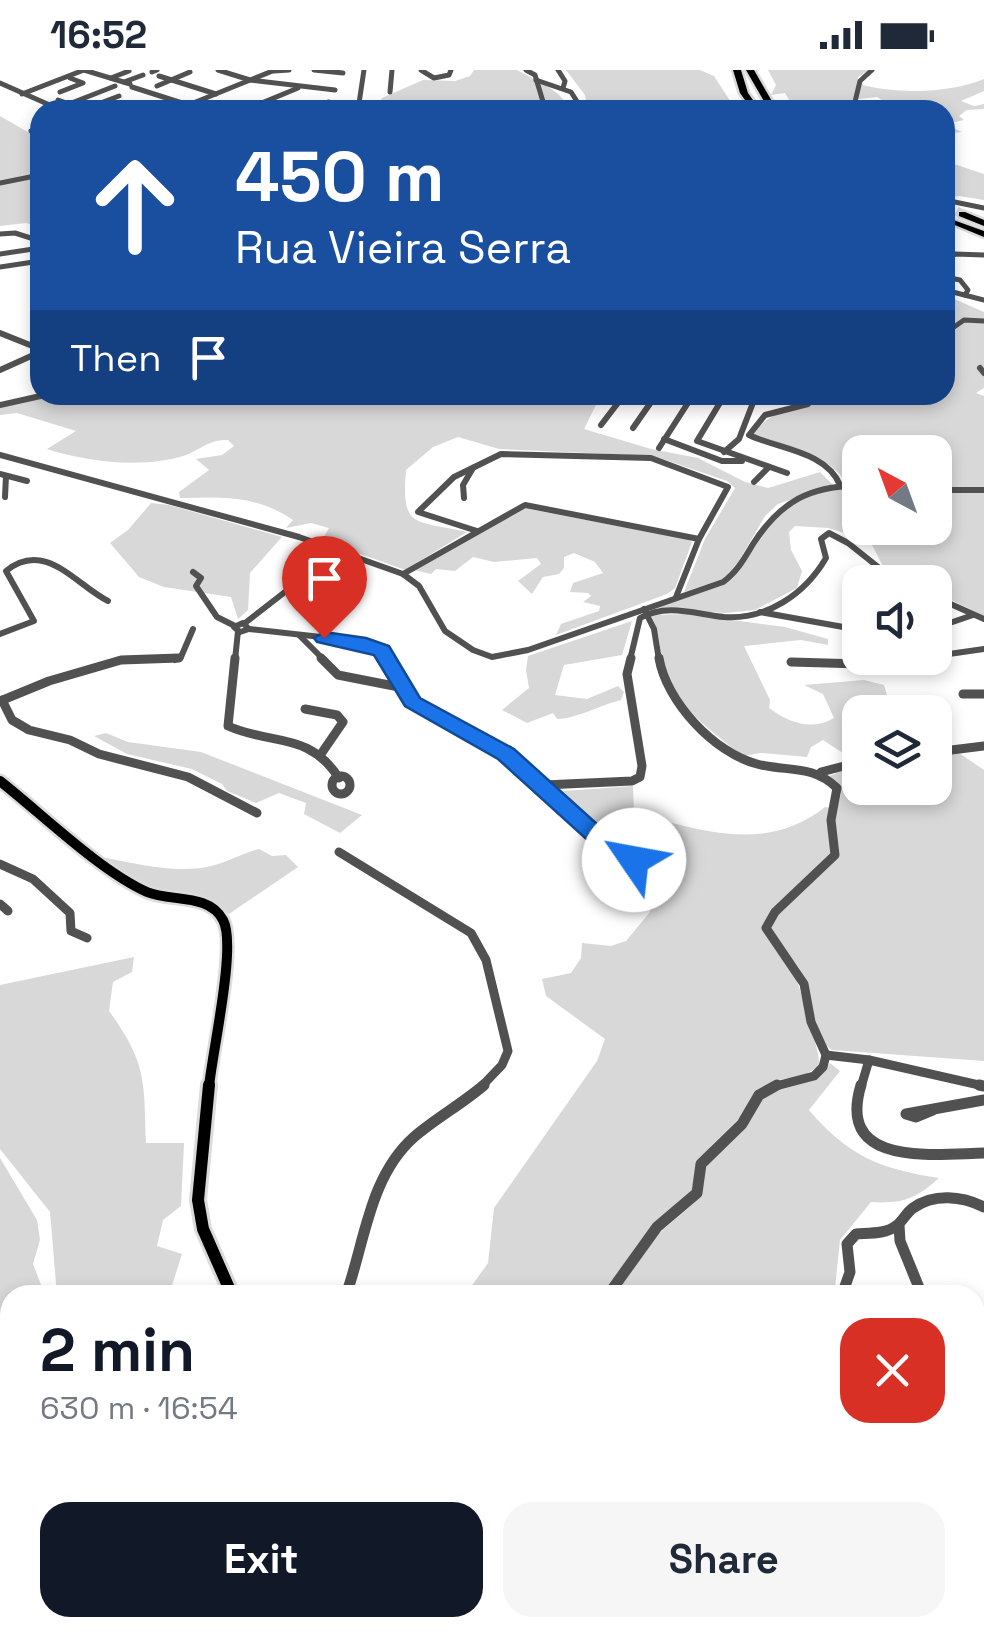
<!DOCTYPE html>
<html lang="en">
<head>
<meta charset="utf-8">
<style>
	body { margin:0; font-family:"Space Grotesk",sans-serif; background:#f6f6f7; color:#1f2937; height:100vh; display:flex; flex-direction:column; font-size:38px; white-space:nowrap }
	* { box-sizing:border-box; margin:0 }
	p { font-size:32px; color:#747a83 }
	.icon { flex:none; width:55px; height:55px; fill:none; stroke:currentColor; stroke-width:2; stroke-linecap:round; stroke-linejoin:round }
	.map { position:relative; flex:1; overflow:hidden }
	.panel { position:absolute; left:0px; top:1215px; width:985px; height:352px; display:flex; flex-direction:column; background:#fff; border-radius:30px 30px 0 0; box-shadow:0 5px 15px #0003 }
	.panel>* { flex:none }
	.top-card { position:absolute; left:30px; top:30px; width:925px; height:305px; border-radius:30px; box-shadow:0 5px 15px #0003; background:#1a4fa0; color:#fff; overflow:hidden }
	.needle { width:65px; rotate:319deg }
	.buttons { position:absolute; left:842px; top:365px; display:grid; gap:20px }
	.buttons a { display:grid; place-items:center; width:110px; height:110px; border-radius:20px; background:#fff; box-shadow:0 5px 15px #0003; font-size:50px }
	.pin { position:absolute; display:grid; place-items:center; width:85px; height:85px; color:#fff; margin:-102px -42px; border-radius:50% 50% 50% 0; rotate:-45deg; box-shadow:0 0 10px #0007 }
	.pin .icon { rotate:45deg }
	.me { position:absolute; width:110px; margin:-55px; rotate:303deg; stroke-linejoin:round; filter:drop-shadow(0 0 8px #0008) }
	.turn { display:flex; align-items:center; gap:35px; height:210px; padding:0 40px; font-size:45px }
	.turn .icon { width:130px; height:130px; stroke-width:2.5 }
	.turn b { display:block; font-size:70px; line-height:85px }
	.then { display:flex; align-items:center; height:95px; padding:0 40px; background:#0003; gap:20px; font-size:38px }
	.round { display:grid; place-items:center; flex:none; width:105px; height:105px; border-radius:30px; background:#f6f6f7 }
	.headline { display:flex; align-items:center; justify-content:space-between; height:170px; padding:0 40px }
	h1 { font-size:60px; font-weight:700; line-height:75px; color:#111827 }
	.primary-button { display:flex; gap:20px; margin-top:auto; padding:20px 40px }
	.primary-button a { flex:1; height:115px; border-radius:30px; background:#111827; color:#fff; font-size:40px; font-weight:700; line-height:115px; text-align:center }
	.primary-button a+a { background:#f6f6f7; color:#1f2937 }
	.status { display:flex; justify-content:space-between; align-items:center; height:70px; padding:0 50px; background:#fff; direction:ltr }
	.status svg { height:28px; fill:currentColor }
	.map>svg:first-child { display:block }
</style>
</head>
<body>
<div class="status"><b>16:52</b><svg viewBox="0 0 49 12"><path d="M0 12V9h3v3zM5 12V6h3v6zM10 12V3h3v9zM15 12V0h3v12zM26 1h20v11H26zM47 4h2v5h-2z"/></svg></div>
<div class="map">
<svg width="984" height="1566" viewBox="0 0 984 1566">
	<rect width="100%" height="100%" fill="#fff"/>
	<!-- green -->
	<g fill="#d8d8d8">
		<path d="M474,0H517C533,9 565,21 568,40H384L377,37L382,28L423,10L455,11L470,6Z"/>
		<path d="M566,0H700L714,6L736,40H588L585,25Z"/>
		<path d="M768,0H869L858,7V14C897,24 947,24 984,9V21L961,31L974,36L984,34V39L967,40L959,46L964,50L951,53L949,56L962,62L945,64V40H884L887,33L877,27L851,30L847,40H795L785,23L771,25L776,15Z"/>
		<path d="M0,46L40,69V157L26,153L0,156Z"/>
		<path d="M945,91L984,104V130L959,126L945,128Z"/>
		<path d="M945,225L984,242V318L976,323L984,326V419L935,418V382H860V414L845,413C833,385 780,375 753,364C770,341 785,343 811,335L817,325H945Z"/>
		<path d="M60,325H601L584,359L651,379L698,388L745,412L768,418L820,402L833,415L778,434L765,446L733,501L720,510L684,522L705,469L735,418L727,411L654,386L499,379L458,367L433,377L406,400C401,460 415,450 467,462L405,500L322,470L329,458L311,453L286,458L293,450C257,425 222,427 180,428L179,422L209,400L196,389L222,385L234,376L228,370C208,370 203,378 186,385C145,399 87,392 47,379L76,361L17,343L0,345V337Z"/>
		<path d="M841,417L860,418V458H935V421L984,422V546L935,522V512H915L885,500L870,471L828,458L795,456L789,462L791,480L802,501L797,518L755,540L726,543L652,538L733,508L771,448L793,431Z"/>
		<path d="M151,433L169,435L282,467L250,503L248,540L238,549L231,527L164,517L139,507L110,473L128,460Z"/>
		<path d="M523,438L687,469L692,472L675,518L667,524L556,565L561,554L599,541L600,536L583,532L591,526L588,523L570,522L573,513L603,503L595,492L574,483L564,487V498L559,504L543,507L532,524L518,511L541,494L537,488L494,492L473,487L455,501L436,499L431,504L414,500Z"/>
		<path d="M687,544L785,557L828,569V575L801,570L744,576L770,630L769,638C789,653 812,661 834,648L823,624L804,615L864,610L884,615L892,642H860V651L845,655L860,670V690L855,691L823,670L811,677L807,687L761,683L742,686C713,661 675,637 664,598C659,579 661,564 651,545Z"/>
		<path d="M632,551L622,585L564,595L555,625L587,629L618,616L624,622L621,630C601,635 575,649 557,649L553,643L527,653L502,640L529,618L526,600L528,586Z"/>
		<path d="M106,663L128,672L201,682L362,745L340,763L304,744L306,733L279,723L256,733L227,721L222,714L192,699L127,684L94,666Z"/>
		<path d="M959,683L984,700V991L832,980C811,966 814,934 806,912C799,891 779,878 769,858L771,851L834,790V751L841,724L829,706L860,695V718H935V686Z"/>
		<path d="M633,716L634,743C700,760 766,784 825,737L832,738V784L772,840L763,857C768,873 782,883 791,896C797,907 822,987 819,996L803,1006L778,1010L712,1075L697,1093L692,1121L653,1154L601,1225H465L488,1193L494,1138L597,991L605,969L546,926L542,909L571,903L581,888L582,873L611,876L626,871L650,842L648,782L593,752L563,721Z"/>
		<path d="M259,779L272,786L286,785L298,797L229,844L201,826L148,817L102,790L106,788C138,794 174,803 207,797C224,794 242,783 259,779Z"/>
		<path d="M134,887L132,902L113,912L109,941C147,993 144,1012 146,1073H184L181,1136L163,1150L157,1176L182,1184L169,1225H57L50,1142L0,1079V915Z"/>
		<path d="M830,993L840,1001L809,1040C848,1086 880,1099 939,1108C916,1129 902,1134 871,1132L840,1170L835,1218L822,1225H614L648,1173L694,1133L701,1124L705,1096L763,1027L782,1016L817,1008Z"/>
		<path d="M0,1088L37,1150L40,1170L33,1194L45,1225H10V1558H150L146,1566H0Z"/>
	</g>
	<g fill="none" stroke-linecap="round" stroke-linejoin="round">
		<!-- highway-tunnel -->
		<path stroke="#d9d9d9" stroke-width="9" stroke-dasharray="9 4" stroke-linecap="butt" d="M945,135L962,144"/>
		<defs>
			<path id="major-far1" d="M0,711C42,744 100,801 147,822C171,832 209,823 223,850C237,875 212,983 209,1017"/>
			<g id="major">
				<path d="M209,1015L198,1130L203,1159L232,1225"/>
				<path d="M413,1558L416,1566"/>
			</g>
			<g id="highway">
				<path d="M733,0H741L748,23L760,40H752L740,23Z"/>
				<path d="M746,0H754L777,40H769Z"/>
				<path d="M959,142H965L984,150V156L959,146Z"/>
				<path d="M945,147L984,161V167L945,151Z"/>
			</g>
		</defs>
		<!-- major-far1 casing -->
		<use href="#major-far1" stroke="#dbdbdb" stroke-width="15"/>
		<!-- major casing -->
		<use href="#major" stroke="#dbdbdb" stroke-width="18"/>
		<!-- highway casing -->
		<use href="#highway" stroke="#dbdbdb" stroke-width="5"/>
		<!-- minor-far3 -->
		<g stroke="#515151" stroke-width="5">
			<path d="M84,0L130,14"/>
			<path d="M218,0L250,10L335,20"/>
			<path d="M314,0L343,3"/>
			<path d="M364,0L358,40H367"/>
			<path d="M421,0L434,8L449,5L451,0"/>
			<path d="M526,0L535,5L544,35"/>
			<path d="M558,0L565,11L563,18"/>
			<path d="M274,1L289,0"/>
			<path d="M152,2L157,0"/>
			<path d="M159,6L216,24"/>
			<path d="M111,8L129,1"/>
			<path d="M536,10L571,22L578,33L577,40"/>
			<path d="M124,12L143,5"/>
			<path d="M0,13L61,40"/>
			<path d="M157,16L190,2"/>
			<path d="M132,17L204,40"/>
			<path d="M60,22L83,13L70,8"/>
			<path d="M390,22L392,0"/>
			<path d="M22,24L84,0"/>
			<path d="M58,30L69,34L115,16"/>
			<path d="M138,33L158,40"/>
			<path d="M262,33L307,38L329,32"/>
			<path d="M82,40L119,26"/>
			<path d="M114,40L129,33"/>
			<path d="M176,40L275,0"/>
			<path d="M245,40L298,18"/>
			<path d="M335,40L359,34"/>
			<path d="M667,40H676"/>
			<path d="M853,40L860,11L872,0"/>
			<path d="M31,61L40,57"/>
			<path d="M0,113L40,105"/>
			<path d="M945,130L984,138"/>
			<path d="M0,164L15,163L40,171"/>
			<path d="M0,184L40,178"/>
			<path d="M945,192L955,184L984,185"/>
			<path d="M0,197L40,191"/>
			<path d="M945,207L960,210L968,220L965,225"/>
			<path d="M945,220L984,230"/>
			<path d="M954,257L964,250L984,251"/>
		</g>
		<!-- minor-far2 -->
		<g stroke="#515151" stroke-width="6">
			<path d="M0,263L40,279"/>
			<path d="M980,298L984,303"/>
			<path d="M0,300L40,282"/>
			<path d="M693,325L721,331L750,325"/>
			<path d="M813,325L808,334L765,345L749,365C778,379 826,381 840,415"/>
			<path d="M721,331L697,371L787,403"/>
			<path d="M0,335L45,325"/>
			<path d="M601,355L624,325"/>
			<path d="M633,358L656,325"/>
			<path d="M664,369L722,391H742"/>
			<path d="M659,378L693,325"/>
			<path d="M724,382L739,369L756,325"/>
			<path d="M0,385L299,467L403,504L419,516L445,561L473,580L492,587L528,580L723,512C737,502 744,489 753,474C780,432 810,415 860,416"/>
			<path d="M0,404L27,411"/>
			<path d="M754,412L769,397"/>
			<path d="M935,420H984"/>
			<path d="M5,427L6,406"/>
			<path d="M464,428L463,415L473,398"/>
			<path d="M477,461L418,442L454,407L501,384L651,388L728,417L699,469L676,527"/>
			<path d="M193,502L201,508L196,516L217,547L235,556"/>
			<path d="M403,504L525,435L699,469"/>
			<path d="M935,527L984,549"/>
			<path d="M644,539L654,559L659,590"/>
			<path d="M760,542L860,560"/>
			<path d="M243,553L249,559L240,562L234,557Z"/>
			<path d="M245,553L339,480"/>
			<path d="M935,558L973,545"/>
			<path d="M249,559L348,570L381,580L387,590"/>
			<path d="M0,564L34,551L6,501C45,469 76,515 108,531"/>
			<path d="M300,566L324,590"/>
			<path d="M935,586L984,579"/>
			<path d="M119,590H146"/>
			<path d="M175,590L181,587L193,559"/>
			<path d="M235,590L238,561"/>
			<path d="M630,590L640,548C667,533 695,544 724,547C767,550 805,524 826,488L821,469L829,463L848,473L897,512"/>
			<path d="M921,590L930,588"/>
		</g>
		<!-- minor-far1 -->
		<g stroke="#515151" stroke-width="9">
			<path d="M235,588L228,656C273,676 308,661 339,708"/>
			<path d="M321,588L338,605L404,618"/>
			<path d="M386,588L413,632L493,675L544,715L601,770L627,782"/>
			<path d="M659,588C666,631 714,683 757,694C787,702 812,694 837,718L831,750L835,785L775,842L766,858L804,914L811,952L826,985L823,997L814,1006L772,1017"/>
			<path d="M791,592L896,595L930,588"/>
			<path d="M963,624H984"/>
			<path d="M2,630L12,650L29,660L70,670L99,684L188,707L257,743"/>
			<path d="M0,631L49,611L121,590L179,588"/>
			<path d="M305,639L337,645L343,652L321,684"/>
			<path d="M935,682L984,676"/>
			<path d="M821,702L860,692"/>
			<circle cx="341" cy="715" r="9"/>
			<path d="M544,715L632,711L640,707L642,696L627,604L631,588"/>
			<circle cx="637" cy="784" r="8"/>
			<path d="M339,782L471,863L486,890L508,981L502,995L481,1017"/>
			<path d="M0,794L33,809L70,843L71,861L87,868"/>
			<path d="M0,834L8,841"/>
			<path d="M826,985L869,990"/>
			<path d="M861,1017L869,990L984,1016"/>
		</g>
		<!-- minor -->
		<g stroke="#515151" stroke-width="11">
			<path d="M861,1015C836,1098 933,1084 984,1083"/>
			<path d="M979,1015L984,1016"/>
			<path d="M933,1040L916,1047L906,1044L984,1030"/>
			<path d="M899,1155L900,1171L922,1225"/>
			<path d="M346,1225C365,1172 369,1107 414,1067C436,1048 462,1034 484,1015"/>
			<path d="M608,1225L657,1157L697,1123L701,1094L742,1054L759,1025L777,1015"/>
			<path d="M842,1225L850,1202L847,1174L856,1164C869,1163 886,1164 896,1156C903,1151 906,1143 913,1138C934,1123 962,1126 984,1137"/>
			<path d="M975,1410L984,1406"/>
			<path d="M975,1503H984"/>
			<path d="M297,1558V1566"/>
			<path d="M352,1558V1566"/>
			<path d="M446,1558V1566"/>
			<path d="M857,1558L885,1566"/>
			<path d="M884,1558L894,1566"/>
			<path d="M776,1566L801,1558"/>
		</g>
		<!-- major-far1 -->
		<use href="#major-far1" stroke="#000" stroke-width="10"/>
		<!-- major -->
		<use href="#major" stroke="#000" stroke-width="12"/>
		<!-- highway -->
		<use href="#highway" fill="#000" fill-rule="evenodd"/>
	</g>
	<!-- route -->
	<path fill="#1a73e8" stroke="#114b97" stroke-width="2.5" d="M324,562L366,568L389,576L420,628L514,679L609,765L636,777L646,790L643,795H626L619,787L594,776L498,689L405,636L374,585L317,572L314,568Z"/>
</svg>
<div class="buttons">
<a><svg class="needle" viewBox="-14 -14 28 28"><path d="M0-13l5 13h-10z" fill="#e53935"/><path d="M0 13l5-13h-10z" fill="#747a83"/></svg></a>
<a><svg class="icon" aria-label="sound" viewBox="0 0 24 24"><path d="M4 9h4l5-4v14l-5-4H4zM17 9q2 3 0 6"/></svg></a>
<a><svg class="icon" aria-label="layers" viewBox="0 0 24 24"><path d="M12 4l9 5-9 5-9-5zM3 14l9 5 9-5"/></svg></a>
</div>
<div class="pin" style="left:324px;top:568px;background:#d93025"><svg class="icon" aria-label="arrive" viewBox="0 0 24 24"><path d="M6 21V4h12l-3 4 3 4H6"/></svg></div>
<svg class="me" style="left:634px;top:790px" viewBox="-20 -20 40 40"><circle r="19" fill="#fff"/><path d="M0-13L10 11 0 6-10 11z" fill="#1a73e8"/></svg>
<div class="top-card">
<div class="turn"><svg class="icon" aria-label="ahead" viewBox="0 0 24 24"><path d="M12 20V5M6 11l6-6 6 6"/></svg><div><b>450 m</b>Rua Vieira Serra</div></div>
<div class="then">Then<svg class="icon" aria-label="arrive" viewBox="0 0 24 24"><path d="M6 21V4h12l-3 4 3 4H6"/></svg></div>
</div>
<section class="panel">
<div class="headline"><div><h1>2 min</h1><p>630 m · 16:54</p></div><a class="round" style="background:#d93025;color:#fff"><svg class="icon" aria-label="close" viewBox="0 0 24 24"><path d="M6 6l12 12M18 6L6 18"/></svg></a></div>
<div class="primary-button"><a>Exit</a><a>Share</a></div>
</section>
</div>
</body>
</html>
